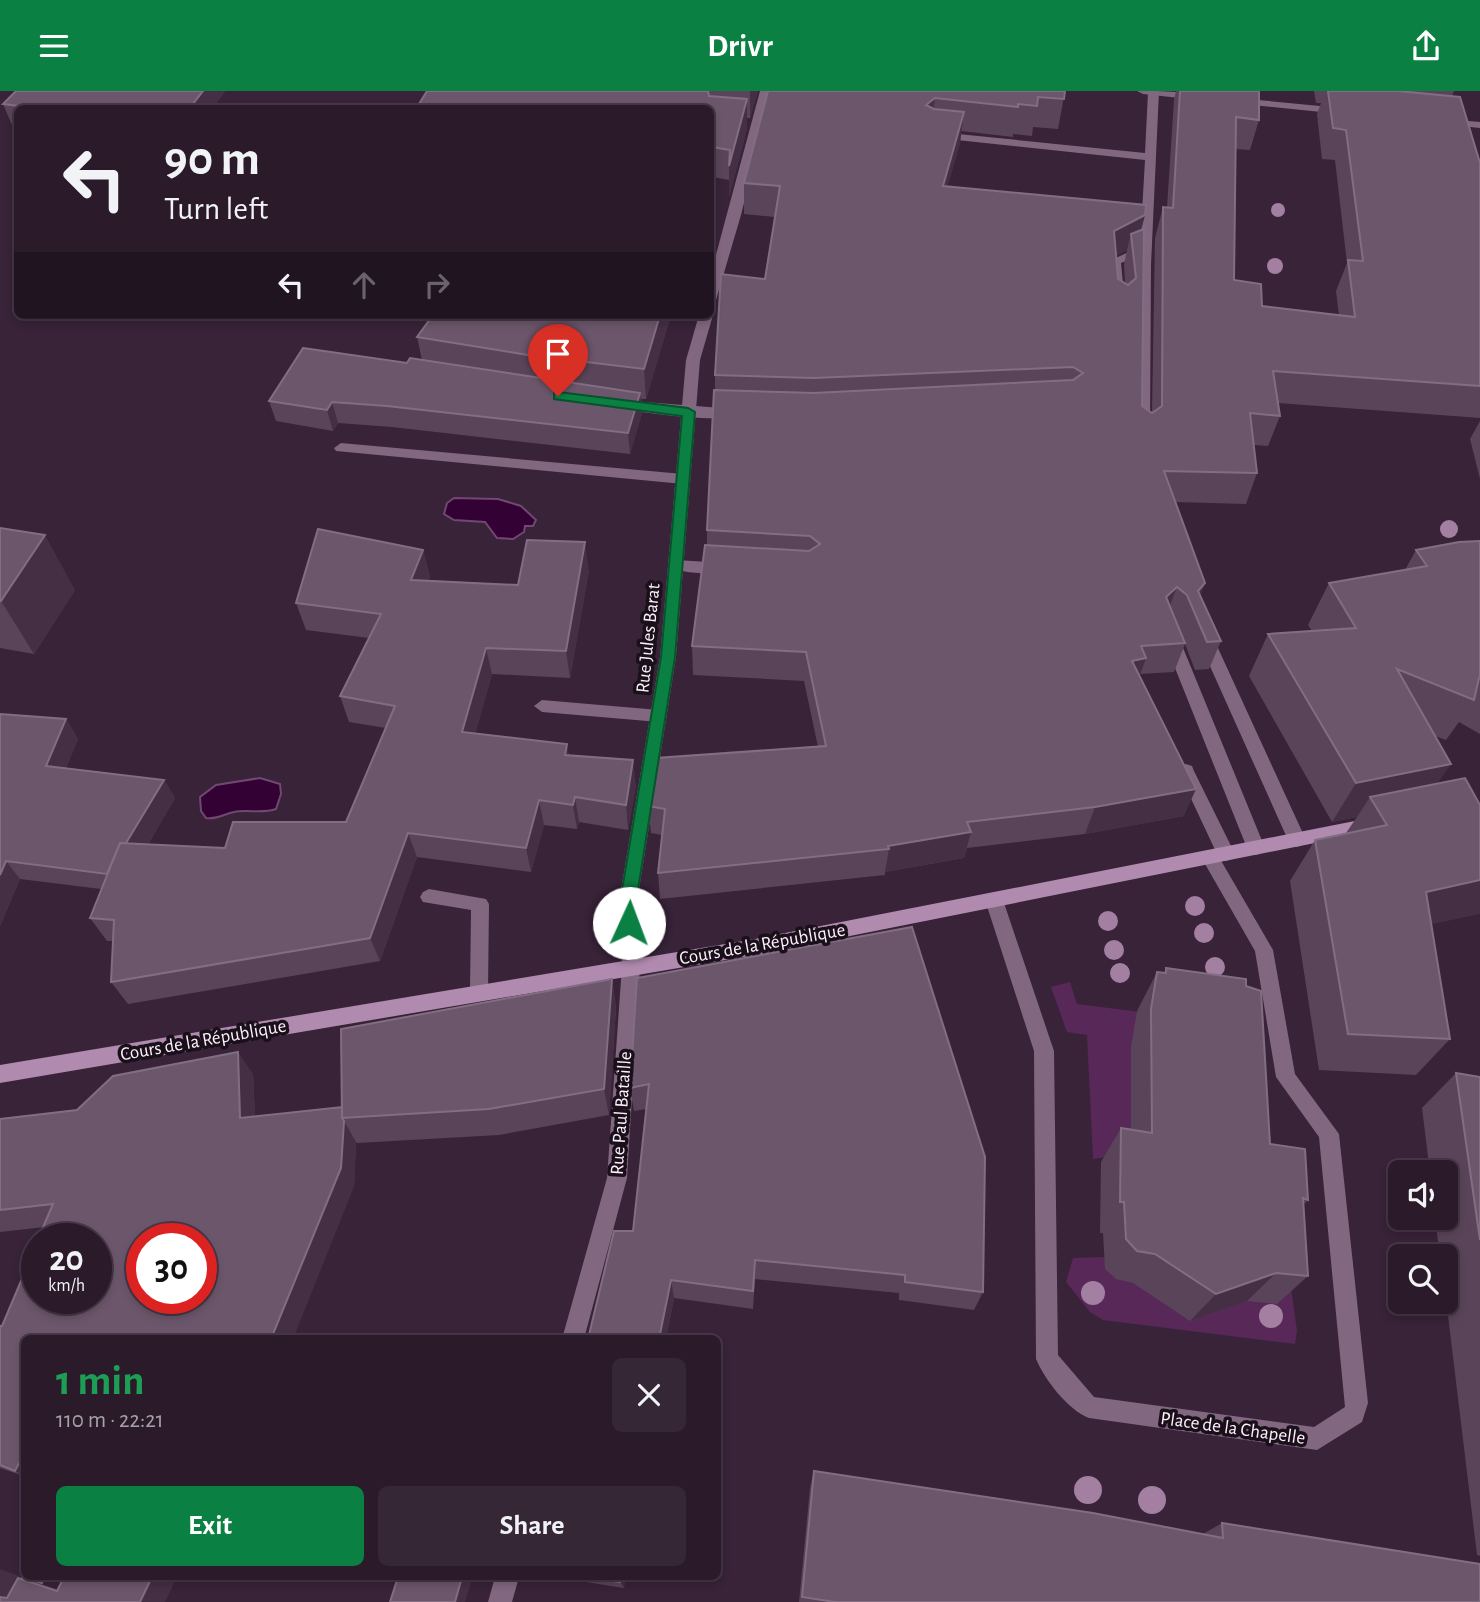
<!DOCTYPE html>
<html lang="en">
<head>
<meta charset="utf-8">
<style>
	body { margin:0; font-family:"Alegreya Sans",sans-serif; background:#362736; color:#f1f3f6; height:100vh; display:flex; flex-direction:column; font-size:26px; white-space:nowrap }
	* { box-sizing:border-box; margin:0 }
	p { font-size:23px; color:#a5a1a8 }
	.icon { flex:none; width:38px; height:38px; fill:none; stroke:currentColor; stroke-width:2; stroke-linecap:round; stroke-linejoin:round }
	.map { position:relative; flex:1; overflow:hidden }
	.sheet { position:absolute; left:21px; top:1244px; width:700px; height:245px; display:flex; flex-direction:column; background:#2a1a2a; border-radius:10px; box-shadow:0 4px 10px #0003,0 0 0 2px #463847 }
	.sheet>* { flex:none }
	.hud { position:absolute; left:14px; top:14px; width:700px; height:214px; border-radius:10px; box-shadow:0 4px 10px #0003,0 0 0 2px #463847; background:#2a1a2a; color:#f1f3f6; overflow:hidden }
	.tools { position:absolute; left:1388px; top:1069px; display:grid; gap:14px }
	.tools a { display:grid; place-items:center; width:70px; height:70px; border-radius:10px; background:#2a1a2a; box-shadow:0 4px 10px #0003,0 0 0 2px #463847; font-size:35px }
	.speed { position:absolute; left:21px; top:1132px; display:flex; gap:14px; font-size:35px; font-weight:700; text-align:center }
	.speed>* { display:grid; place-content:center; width:91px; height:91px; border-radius:50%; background:#2a1a2a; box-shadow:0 4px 10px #0003,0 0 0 2px #463847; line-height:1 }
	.speed small { font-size:18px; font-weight:400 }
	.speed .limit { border:10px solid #d22; background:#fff; color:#111 }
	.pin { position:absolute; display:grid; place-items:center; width:60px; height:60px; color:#fff; margin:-72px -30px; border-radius:50% 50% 50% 0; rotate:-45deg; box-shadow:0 0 7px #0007 }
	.pin .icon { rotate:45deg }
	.me { position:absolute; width:77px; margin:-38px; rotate:2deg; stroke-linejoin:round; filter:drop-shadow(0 0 5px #0008) }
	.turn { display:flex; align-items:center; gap:24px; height:147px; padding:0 35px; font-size:32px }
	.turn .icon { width:91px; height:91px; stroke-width:2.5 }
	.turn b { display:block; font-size:49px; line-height:60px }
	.lanes { display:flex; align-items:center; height:66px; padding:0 35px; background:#0003; justify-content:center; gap:35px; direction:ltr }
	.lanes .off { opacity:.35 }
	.round { display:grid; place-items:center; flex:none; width:74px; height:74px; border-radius:10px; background:#362736 }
	.overview { display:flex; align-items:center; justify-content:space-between; height:119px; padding:0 35px }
	h1 { font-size:42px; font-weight:600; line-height:52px; color:#1e9e55 }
	.primary-button { display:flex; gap:14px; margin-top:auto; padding:14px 35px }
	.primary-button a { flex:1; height:80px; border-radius:10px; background:#0b8043; color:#fff; font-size:28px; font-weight:600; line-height:80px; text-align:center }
	.primary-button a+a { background:#362736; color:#f1f3f6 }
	header { display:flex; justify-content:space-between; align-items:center; height:91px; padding:0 35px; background:#0b8043; color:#fff; font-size:32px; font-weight:600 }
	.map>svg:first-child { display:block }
</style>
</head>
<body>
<header><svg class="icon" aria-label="menu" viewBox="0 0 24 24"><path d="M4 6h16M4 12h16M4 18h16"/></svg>Drivr<svg class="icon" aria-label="share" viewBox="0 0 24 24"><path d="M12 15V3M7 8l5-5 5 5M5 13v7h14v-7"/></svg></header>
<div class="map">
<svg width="1480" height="1511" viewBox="0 0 1480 1511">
	<rect width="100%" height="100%" fill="#382338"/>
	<!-- green -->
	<g fill="#582858">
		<path d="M1070,891L1077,913L1141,921L1131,1040L1106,1066L1093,1068L1087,944L1067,941L1051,896Z"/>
		<path d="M1105,1166L1106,1178L1137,1193L1174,1219L1291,1196L1297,1240L1295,1253L1103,1229L1090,1221L1066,1191L1073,1167Z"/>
	</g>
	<!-- water -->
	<g fill="#340135" stroke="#704871" stroke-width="2">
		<path d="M454,407L498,408L521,415L536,429L533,435H525L524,441L513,448L497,447L485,431L454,429L444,423L447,412Z"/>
		<path d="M260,687L280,693L281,703L276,718C262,723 248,718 234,721C223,723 218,729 206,727L201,720L200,706L216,694Z"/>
	</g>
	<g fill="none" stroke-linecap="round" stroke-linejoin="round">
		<!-- lane -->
		<g fill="#816880" fill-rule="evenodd">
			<path d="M1159,0L1151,174L1150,338L1143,343L1136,338L1139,165L1121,172L1123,193L1117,197L1111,193L1109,170L1140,156L1145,69L938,47L932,44L938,41L1145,62L1148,1Z"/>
			<path d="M619,309L734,318L741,323C729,334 633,321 614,316V310Z"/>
			<path d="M341,352L683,383L690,388L683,393L336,360L334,357Z"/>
			<path d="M676,469L725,472L733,477C726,486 676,483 668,474Z"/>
			<path d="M1204,538L1212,544L1306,749L1303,754L1297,756L1291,754L1288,749L1196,544Z"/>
			<path d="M1171,541L1179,547L1265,757L1262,762L1256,764L1250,762L1247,757L1163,547Z"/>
			<path d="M542,609L659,619L667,625L659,631L542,621L534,615Z"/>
			<path d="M1186,673L1192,675L1194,680L1235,763L1232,768L1226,770L1220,768L1217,763L1178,680L1180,675Z"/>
			<path d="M429,798L486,808L489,813L488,900L486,906L479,908L472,906L470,900L471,819L423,811L420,806L423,801Z"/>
			<path d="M24,1480V1486H46L34,1511H9Z"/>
		</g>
		<!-- street -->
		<g fill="#816880" fill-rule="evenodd">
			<path d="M760,0H772L741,124L716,209L710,213V186Z"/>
			<path d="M1137,0C1157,0 1188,0 1204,6L1198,9L1143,3Z"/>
			<path d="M1237,7L1341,17L1347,20L1341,23L1233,12L1231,10Z"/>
			<path d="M1446,28L1480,31V37L1442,33L1440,31Z"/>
			<path d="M710,221L713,224L700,269L676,566L637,811L640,875L627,1087L584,1248H562L607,1087L622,875L619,811L660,566L686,269L699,224H710Z"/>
			<path d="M1210,759L1216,761L1273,859L1295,983L1339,1043L1368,1312L1362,1331L1317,1359L1089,1327C1068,1319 1045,1289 1036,1268L1034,960L985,809L988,804L994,801L1000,804L1003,809L1054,960L1058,1264L1094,1306L1314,1336L1345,1316L1319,1046L1276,986L1255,860L1201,766L1204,761Z"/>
			<path d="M495,1486H519L512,1511H488Z"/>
		</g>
		<!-- secondary -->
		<path fill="#b18ab0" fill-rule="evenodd" d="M1370,727L1376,729L1379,734L1376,739L1370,741L755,864L0,992V974L755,848Z"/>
	</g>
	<!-- trees -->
	<g fill="#a37fa2">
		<circle cx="1278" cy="119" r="7"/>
		<circle cx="1275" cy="175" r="8"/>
		<circle cx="1449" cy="438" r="9"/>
		<circle cx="1195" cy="815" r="10"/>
		<circle cx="1108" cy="830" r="10"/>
		<circle cx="1204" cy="842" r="10"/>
		<circle cx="1114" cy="859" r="10"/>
		<circle cx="1215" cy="876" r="10"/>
		<circle cx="1120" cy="882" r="10"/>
		<circle cx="1093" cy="1202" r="12"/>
		<circle cx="1271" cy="1225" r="12"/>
		<circle cx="1088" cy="1399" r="14"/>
		<circle cx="1152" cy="1409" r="14"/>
	</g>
	<!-- wall -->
	<g fill="#5a4459" fill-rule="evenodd">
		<path d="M16,0H225L212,18H18V34H12L3,13Z"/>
		<path d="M427,0H758L750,27H747V38L729,106V89L713,86L710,18Z"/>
		<path d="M768,0H1065L1058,38L1033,36L1032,45L1013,43V46L961,40L960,52L947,96L1145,124L1141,139L1142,315L1152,322L1155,147L1163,116H1167L1174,9L1176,0H1259V29L1250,59L1236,58L1234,189L1262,215L1339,224L1336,200L1347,172L1335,69L1322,68L1317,23L1321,12H1316L1314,0H1454L1452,5L1480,72V327L1278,312L1280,325L1268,355L1254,354L1257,382L1246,413L1175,411L1205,492L1200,505L1221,550L1209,578L1195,579L1185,553L1174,581L1140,583V585L1184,725L1085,743L967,757L964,767L885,781V784L660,808L658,782L662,744L651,742L648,715L818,656L804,590L693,584L692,555L707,454V439L715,299V284L765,188L775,126L744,123V92ZM1127,159L1124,174L1125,192L1118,188L1116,165Z"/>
		<path d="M433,224H671L646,308H641L642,322L630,363L392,336L338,332L333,340L276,330L269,310L407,272L422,269L417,246Z"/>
		<path d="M1480,330V388L1470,348Z"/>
		<path d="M0,437L75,499L34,563L0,557Z"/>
		<path d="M1480,450V643L1459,631L1446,649L1435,645L1438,692L1431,833L1450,948L1416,984L1319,979L1290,790L1315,749L1346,742L1357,726L1332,731L1249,585L1268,543L1312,540L1308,534L1329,492L1405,479L1416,459Z"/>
		<path d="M423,459L430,486L428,489L518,494L589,479L570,587L492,583L475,643L569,664L636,694L628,739L579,731L577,738L544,734L531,781L417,766L380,870L128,913L111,891L113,850H107L90,827L101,798L20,788L0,835V623L66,628L78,648L66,677L164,689L175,707L148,753L225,757L346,731L386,637L349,631L340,605L369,547L306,539L296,512Z"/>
		<path d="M1166,877L1246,895L1270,1053L1308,1109L1303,1114L1308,1185L1277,1213L1247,1210L1190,1230L1133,1192L1116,1188L1105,1178L1103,1142H1100L1101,1071L1121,1037L1131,1039V956L1137,920L1157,881L1164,882Z"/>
		<path d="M637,887L983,1201L974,1219L899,1209V1202L755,1188L753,1218L674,1207L666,1248H588L633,1140L646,1018L634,1020L630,997Z"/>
		<path d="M612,888L616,917L609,1024L499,1044L357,1052L356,1051L354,1096L24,1248V1385L0,1377V1235H2L44,1136L0,1141V1028L77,1019L253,983L255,1025L342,1016Z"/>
		<path d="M1456,982L1480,986V1465L1477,1464L1446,1208V1166H1440L1435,1127H1446V1082H1430L1422,1017Z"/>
		<path d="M814,1380L1203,1443L1222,1432L1480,1511H799L810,1397Z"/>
		<path d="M554,1486H625L624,1497Z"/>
	</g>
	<!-- shaded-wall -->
	<g fill="#452f45">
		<path d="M203,0H225L212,18H189Z"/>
		<path d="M750,0H758L750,27Z"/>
		<path d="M935,7L931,37L926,14Z"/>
		<path d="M747,8V38L729,106V75Z"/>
		<path d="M964,21L960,52L939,126L943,95Z"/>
		<path d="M712,56L713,86L710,94V62Z"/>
		<path d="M1145,124L1137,154L1131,143L1127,159L1106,170L1114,140Z"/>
		<path d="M660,224H671L646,308L644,278Z"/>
		<path d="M640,302L642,322L630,363L628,342Z"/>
		<path d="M332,311L338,332L333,340L327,319Z"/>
		<path d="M45,444L75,499L34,563L1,510Z"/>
		<path d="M585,451L589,479L570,587L566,560Z"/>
		<path d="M423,459L430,486L418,516L411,489Z"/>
		<path d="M1205,492L1194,520L1198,500Z"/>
		<path d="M1177,496L1166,525V506Z"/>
		<path d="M486,557L492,583L469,666L462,641Z"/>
		<path d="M1146,567L1136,596L1132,570Z"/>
		<path d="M66,628L78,648L59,694L46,675Z"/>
		<path d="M567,653L572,679L565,664Z"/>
		<path d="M633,669L636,694L628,739L626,714Z"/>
		<path d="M1451,673L1424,712L1370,706L1357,726L1332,731L1356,692Z"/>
		<path d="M164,689L175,707L119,801L107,783Z"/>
		<path d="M1196,698L1184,725L1085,743L1095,716Z"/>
		<path d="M575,706L579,731L577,738L573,714Z"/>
		<path d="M539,709L544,734L531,781L526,757Z"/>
		<path d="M971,741L964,767L885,781L889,758L888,755Z"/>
		<path d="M408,742L417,766L380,870L370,847Z"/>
		<path d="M6,770L20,788L0,835V784Z"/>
		<path d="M1480,789V823L1395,841L1426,801Z"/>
		<path d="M612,888L616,917L609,1024L604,998Z"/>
		<path d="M238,961L253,983L256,1047L240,1027Z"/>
		<path d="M344,1030L356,1051L354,1096L293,1248H271Z"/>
		<path d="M1276,1182L1247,1210L1190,1230L1216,1203Z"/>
		<path d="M671,1189L674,1207L666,1248H659Z"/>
		<path d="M24,1363V1384L15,1380Z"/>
		<path d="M0,1478L19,1485L8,1511H0Z"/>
		<path d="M152,1486H177L165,1511H140Z"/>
		<path d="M462,1486H473L465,1511H455Z"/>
		<path d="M621,1486H625L624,1497L620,1491Z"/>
		<path d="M18,1487L45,1494L83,1508L57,1500Z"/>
	</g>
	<!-- building -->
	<g fill="#6c566b" stroke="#826e82" stroke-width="2" fill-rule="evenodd">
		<path d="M16,0H203L189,18H43L3,13Z"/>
		<path d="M427,0H708L709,5L747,8L729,75L730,59L712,56L710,62V18H416Z"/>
		<path d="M768,0H1065L1064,8L1038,6L1037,15L1018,13V16L935,7L926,14L934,18L964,21L943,95L1146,114L1145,124L1114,140L1118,188L1128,194L1136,187L1131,143L1144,138L1142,315L1152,322L1162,315L1163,116L1173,117L1180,0H1259V29L1236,26L1234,189L1261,193L1262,215L1355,226L1348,169L1363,170L1346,39L1333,37L1328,0H1398L1460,6L1480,72V295L1273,280L1280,325L1250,322L1257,382L1164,380L1205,492L1198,500L1221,550L1207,551L1187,504L1177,496L1166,506L1185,552L1141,555L1146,567L1132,570L1196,698L1095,716L967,731L971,741L888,755L889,758L658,782L665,718L648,715L656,667L826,655L806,561L692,555L705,454L809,460L820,453L810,445L707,439L714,299L814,302L1073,289L1083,282L1073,276L814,287L715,284L721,183L765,188L780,95L744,92Z"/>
		<path d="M433,224H660L644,278L528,264L417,246Z"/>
		<path d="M303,257L407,272L410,267L640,302L628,342L387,315L332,311L327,319L269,310Z"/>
		<path d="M0,437L45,444L1,510H0Z"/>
		<path d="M318,438L423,459L411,489L518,494L527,449L585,451L566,560L486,557L462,641L567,653L565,664L633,669L626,714L575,706L573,714L539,709L526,757L408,742L370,847L111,891L114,829L90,827L120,752L225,757L233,731H346L395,615L340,605L381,523L296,512Z"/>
		<path d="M1480,450V587H1479L1474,609L1397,578L1451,673L1356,692L1268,543L1356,537L1329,492L1427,475L1416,459L1459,451Z"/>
		<path d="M0,623L66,628L46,675L164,689L126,752H120L107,783L6,770L0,784Z"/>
		<path d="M1465,687L1480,714V789L1426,801L1450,948L1348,943L1315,749L1387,734L1370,706Z"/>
		<path d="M912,836L985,1066L983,1201L905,1191V1184L755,1169L753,1200L671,1189L659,1248H588L614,1140H633L649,993L630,997L637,887Z"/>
		<path d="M1166,877L1246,888V895L1261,900L1270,1053L1305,1058L1308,1109L1303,1107L1308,1185L1276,1182L1216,1203L1155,1163L1137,1160L1126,1148L1124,1111H1120L1121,1037L1152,1042L1151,918L1157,881L1166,882Z"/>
		<path d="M612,888L604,998L489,1018L342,1027L341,938Z"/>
		<path d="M238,961L240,1027L342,1016V1027L344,1030L341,1077L271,1248H24V1363L15,1380L0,1374V1235H2L37,1152V1208H96V1148H38L53,1113L0,1119V1028L77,1019L113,985ZM142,1148H201V1208H142Z"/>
		<path d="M1456,982L1480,986V1149Z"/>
		<path d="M814,1380L1093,1422L1223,1447L1222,1432L1480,1473V1511H835L802,1506Z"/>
		<path d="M64,1486H152L140,1511H0V1506L7,1507L18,1487L57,1500Z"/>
		<path d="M398,1486H462L455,1511H390Z"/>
		<path d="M589,1486H621L620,1491Z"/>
	</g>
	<!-- route -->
	<path fill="#0b8043" stroke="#07532c" stroke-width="2" d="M558,301L688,317L695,321L675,566L636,811L637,832L635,837H623L620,811L661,566L682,325L554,308V302Z"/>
	<g text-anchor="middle" stroke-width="7" stroke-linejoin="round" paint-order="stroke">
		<!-- street labels -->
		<g font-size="19" fill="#fdeffc" stroke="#1a101a">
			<text transform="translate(647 547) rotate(-84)" y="7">Rue Jules Barat</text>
			<text transform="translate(762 852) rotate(-10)" y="7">Cours de la République</text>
			<text transform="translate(203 948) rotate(-10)" y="7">Cours de la République</text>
			<text transform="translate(620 1022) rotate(-86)" y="7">Rue Paul Bataille</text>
			<text transform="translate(1233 1336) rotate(8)" y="7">Place de la Chapelle</text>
		</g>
	</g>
</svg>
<div class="tools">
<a><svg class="icon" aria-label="sound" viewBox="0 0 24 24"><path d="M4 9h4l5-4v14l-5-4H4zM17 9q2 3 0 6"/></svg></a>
<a><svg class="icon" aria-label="search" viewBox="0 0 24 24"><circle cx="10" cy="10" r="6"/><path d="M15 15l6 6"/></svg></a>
</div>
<div class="speed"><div>20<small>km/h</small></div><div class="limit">30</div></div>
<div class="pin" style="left:558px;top:305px;background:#d93025"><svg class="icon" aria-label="arrive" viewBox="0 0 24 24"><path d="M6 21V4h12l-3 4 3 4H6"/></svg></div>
<svg class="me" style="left:629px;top:832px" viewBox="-20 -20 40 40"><circle r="19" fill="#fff"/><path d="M0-13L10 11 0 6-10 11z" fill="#0b8043"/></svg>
<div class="hud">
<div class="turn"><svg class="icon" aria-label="left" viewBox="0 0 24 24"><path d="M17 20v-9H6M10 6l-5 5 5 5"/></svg><div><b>90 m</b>Turn left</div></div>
<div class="lanes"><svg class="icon" aria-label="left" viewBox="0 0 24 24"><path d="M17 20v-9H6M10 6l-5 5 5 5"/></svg><svg class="icon off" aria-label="ahead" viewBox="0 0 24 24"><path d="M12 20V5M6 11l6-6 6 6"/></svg><svg class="icon off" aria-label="right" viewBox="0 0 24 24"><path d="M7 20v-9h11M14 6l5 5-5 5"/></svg></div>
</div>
<section class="sheet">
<div class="overview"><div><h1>1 min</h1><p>110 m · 22:21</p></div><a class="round"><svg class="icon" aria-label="close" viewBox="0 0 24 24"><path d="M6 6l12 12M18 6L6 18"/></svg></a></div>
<div class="primary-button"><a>Exit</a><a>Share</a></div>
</section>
</div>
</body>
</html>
